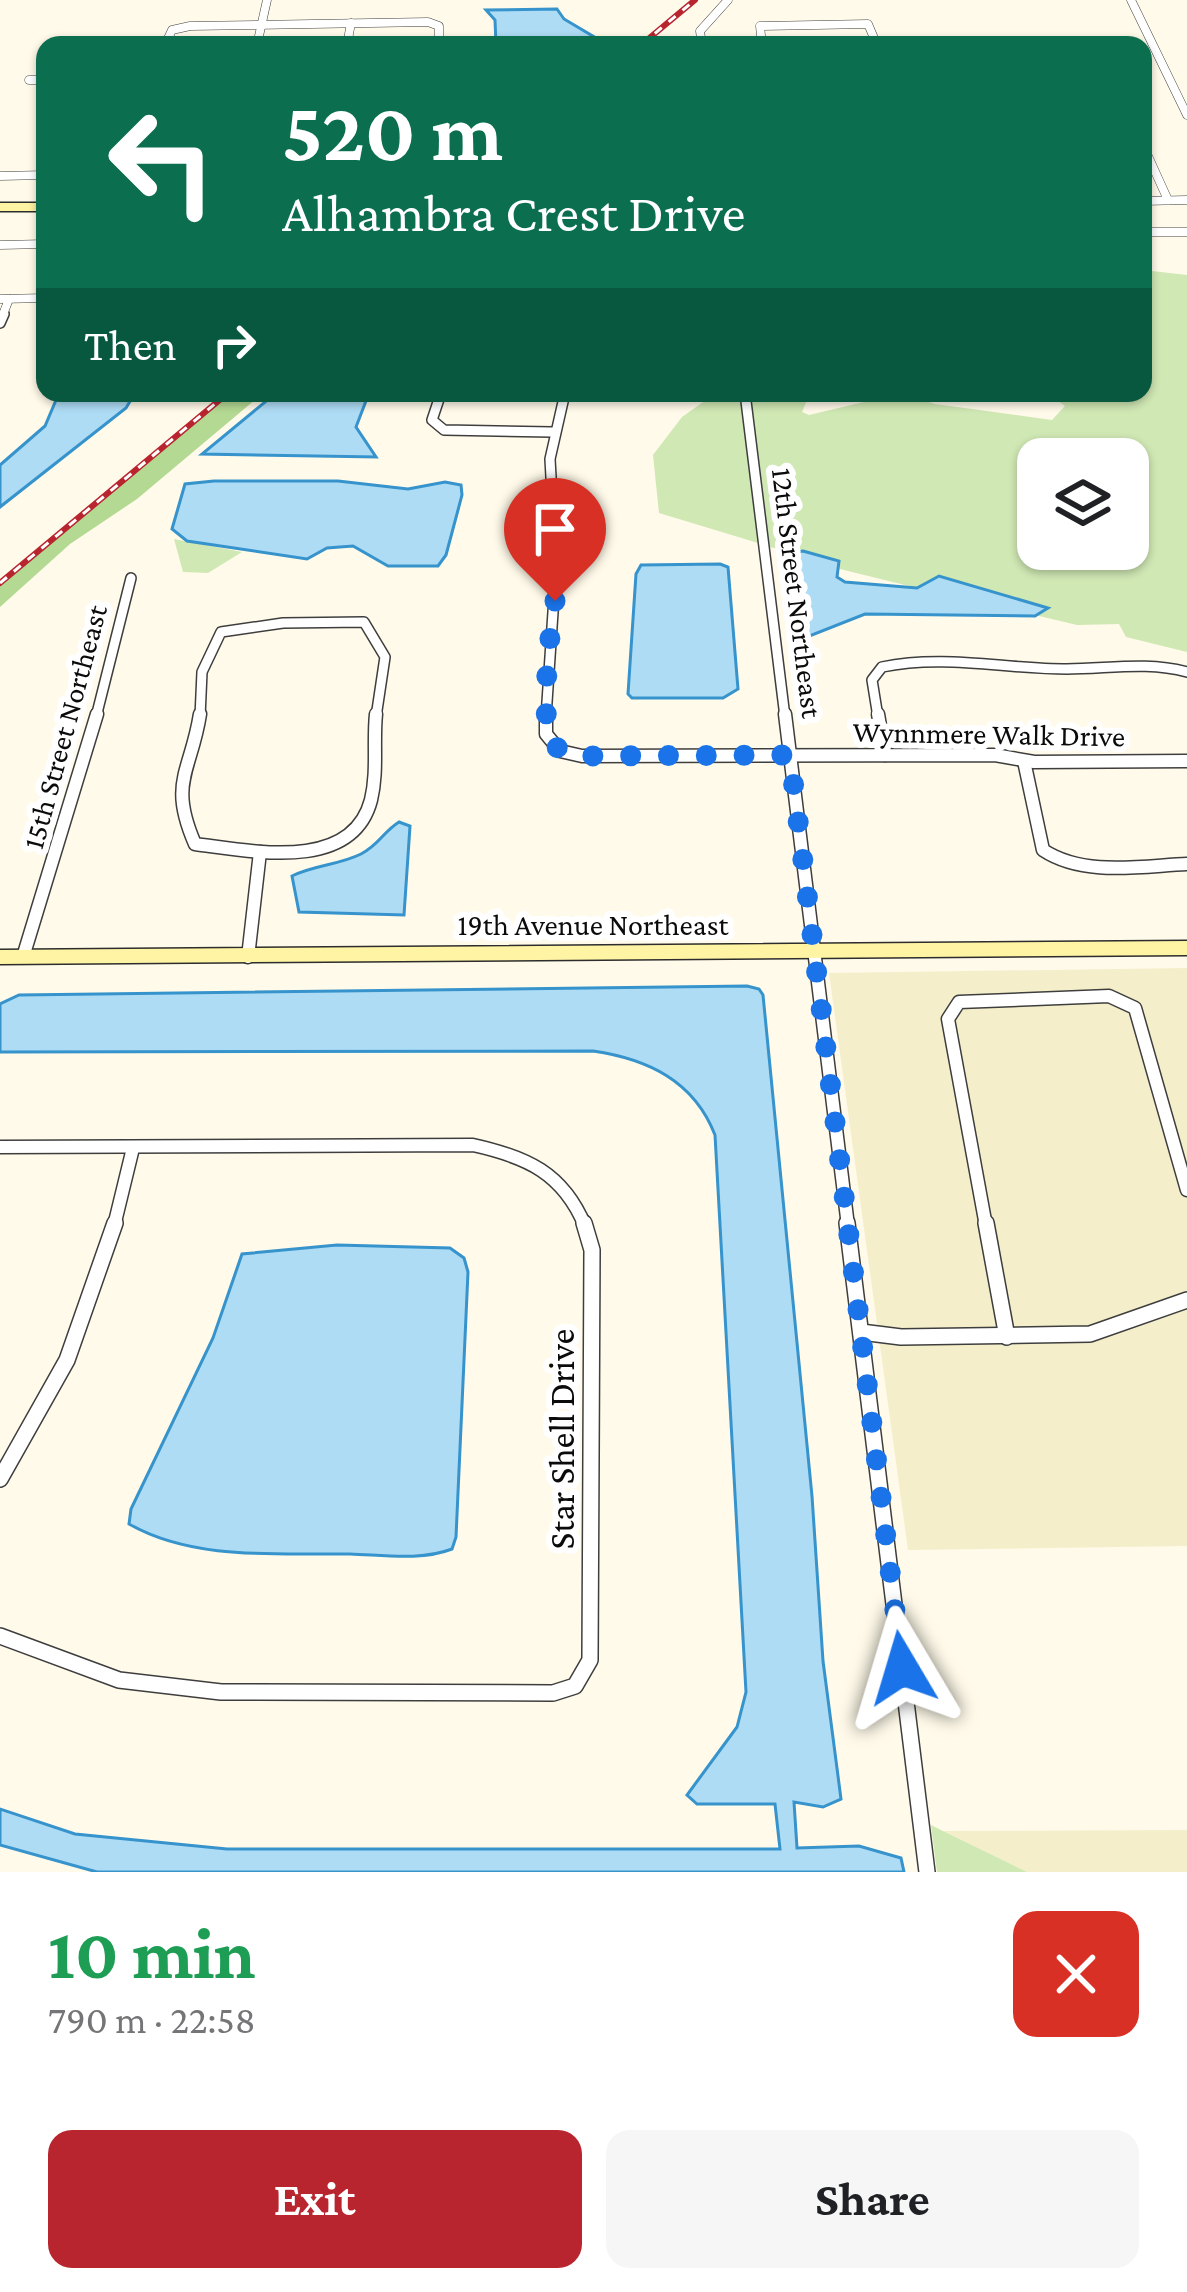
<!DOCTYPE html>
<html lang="en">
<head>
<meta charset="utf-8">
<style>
	body { margin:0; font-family:"Crimson Pro",serif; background:#f6f6f6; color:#202124; height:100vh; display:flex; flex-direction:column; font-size:45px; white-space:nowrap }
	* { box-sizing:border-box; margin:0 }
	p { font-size:39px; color:#757577 }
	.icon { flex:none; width:66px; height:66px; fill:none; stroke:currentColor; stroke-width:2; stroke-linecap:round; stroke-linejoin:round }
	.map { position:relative; height:1872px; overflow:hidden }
	.panel { display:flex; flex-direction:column; background:#fff; flex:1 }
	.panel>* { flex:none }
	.hud { position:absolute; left:36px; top:36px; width:1116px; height:366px; border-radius:24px; box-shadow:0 3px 9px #0004; background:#0b6e4f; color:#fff; overflow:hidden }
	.fabs { position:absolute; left:1017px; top:438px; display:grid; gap:24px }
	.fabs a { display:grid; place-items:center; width:132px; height:132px; border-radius:24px; background:#fff; box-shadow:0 3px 9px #0004; font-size:60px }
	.pin { position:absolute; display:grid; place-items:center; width:102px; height:102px; color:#fff; margin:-123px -51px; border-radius:50% 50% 50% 0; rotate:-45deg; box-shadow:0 0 12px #0007 }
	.pin .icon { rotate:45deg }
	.me { position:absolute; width:132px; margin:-66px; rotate:353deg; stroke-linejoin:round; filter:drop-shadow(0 0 9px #0008) }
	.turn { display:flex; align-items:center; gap:42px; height:252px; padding:0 48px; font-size:54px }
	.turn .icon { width:156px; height:156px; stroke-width:2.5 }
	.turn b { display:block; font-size:84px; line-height:102px }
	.then { display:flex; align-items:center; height:114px; padding:0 48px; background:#0003; gap:24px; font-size:45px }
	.round { display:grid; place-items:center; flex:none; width:126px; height:126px; border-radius:24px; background:#f6f6f6 }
	.summary { display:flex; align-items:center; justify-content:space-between; height:204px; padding:0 48px }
	h1 { font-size:72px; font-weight:700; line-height:90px; color:#1e9e55 }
	.cta { display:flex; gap:24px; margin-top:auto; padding:24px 48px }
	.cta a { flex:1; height:138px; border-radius:24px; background:#b9252f; color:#fff; font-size:48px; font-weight:700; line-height:138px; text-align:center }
	.cta a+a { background:#f6f6f6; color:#202124 }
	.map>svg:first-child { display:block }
</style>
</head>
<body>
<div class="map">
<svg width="1187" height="1872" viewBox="0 0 1187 1872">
	<rect width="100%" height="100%" fill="#fffae9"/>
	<!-- farmland -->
	<g fill="#f4efca">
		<path d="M1187,968V1546L908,1550L829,973Z"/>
		<path d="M1187,1830V1872H1027L943,1831Z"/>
	</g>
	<!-- green -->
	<g fill="#d0e8b4" fill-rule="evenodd">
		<path d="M1143,270L1187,275V652L1126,637L1119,624L1077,625L1035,615L1048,608L949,578L917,588L836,568L839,561L769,547L750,393H810L802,412L809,415L902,393L935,404L1052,420L1065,406L1047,393H1143ZM1038,459H1128V549H1038Z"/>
		<path d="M716,393H740L758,543L659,513L653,455L682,417Z"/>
		<path d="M174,539L242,552L208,573L183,572Z"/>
		<path d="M931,1825L943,1831L1027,1872H937Z"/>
	</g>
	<!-- forest -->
	<path fill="#b4d993" d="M230,393H263L137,499L70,544L0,607V586Z"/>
	<!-- water -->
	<g fill="#aedcf5" stroke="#3693cc" stroke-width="3">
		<path d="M557,9L564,19L596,38L587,45H496L495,20L486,10Z"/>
		<path d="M59,393H135L126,408L0,507V465L45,426Z"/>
		<path d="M276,393H369L356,427L376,457L202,454Z"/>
		<path d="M214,481H338L408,489L445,482L461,485L462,495L446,555L438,566H388L353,546L327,548L307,559L187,541L172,529L185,484Z"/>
		<path d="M803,551L839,561L837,577L845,582L917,588L939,576L1048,608L1035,616L865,614L807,637L802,636L788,553Z"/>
		<path d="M720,564L728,567L738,689L723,698H632L628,694L636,574L641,565Z"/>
		<path d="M399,822L410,826L404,915L299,912L292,876C314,865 339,865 361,854C379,845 383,832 399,822Z"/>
		<path d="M747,986L759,989L763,995L812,1496L823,1661L841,1799L823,1807L794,1802L797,1848L859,1846L901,1858L904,1872H97L0,1845V1809L75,1834L227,1849H780L775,1804H697L687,1795L737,1727L746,1692L715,1135C694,1081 648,1059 593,1051L0,1052V1004L19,995Z"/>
		<path d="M337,1245L450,1248L464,1258L468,1272L456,1537L452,1549C421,1561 383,1555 350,1554C277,1553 194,1561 129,1524L131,1509L213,1338L242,1254Z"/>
	</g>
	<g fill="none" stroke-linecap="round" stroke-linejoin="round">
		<defs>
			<g id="street-far3">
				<path d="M1131,0L1187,115"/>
				<path d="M165,45L172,30L190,26L428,22L439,26V45"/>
				<path d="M257,45L267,0"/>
				<path d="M347,45L351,23"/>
				<path d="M702,45L700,31L728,0"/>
				<path d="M762,45L760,26L868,24L877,45"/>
				<path d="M29,80H45"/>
				<path d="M1143,145L1168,200"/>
				<path d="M0,176L45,175"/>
				<path d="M1143,201L1187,200"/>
				<path d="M1143,232H1187"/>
				<path d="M0,245L45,244"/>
				<path d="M0,299L45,298"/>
				<path d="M2,317L9,299"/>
			</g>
			<g id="street-far2">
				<path d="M0,323L4,314"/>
				<path d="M441,393L432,420L444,430L552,432"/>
				<path d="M745,393L785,717"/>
				<path d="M96,717L131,578"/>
				<path d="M200,717L202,672L221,632L283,623L364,622L385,657L376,717"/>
				<path d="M546,717L556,567L550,459L565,393"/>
				<path d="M878,717L872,680L882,667C944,654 1004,669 1067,669C1108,669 1147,661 1187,672"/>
			</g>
			<g id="street-far1">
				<path d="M200,714C191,772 168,782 195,844C251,851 352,873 371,800C378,771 373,743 376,714"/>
				<path d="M546,714V734L560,751L582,756L995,755L1034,762L1187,761"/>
				<path d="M785,714L848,1226"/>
				<path d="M878,714L885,755"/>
				<path d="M1024,761L1043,850C1084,877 1141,866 1187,864"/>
				<path d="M23,957L97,714"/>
				<path d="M248,957L260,852"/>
				<path d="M0,1147L473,1145C527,1157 563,1173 585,1226"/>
				<path d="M114,1226L133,1148"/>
				<path d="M986,1226L948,1019L959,1002L1109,996L1135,1008L1187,1190"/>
			</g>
			<g id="street">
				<path d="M847,1223L927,1872"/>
				<path d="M986,1223L1007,1337"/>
				<path d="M861,1332L901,1337L1090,1334L1187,1300"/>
				<path d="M0,1479L67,1360L115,1223"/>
				<path d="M0,1636L119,1680L221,1692L553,1693L575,1686L590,1660L592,1250L584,1223"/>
			</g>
			<g id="secondary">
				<rect x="0" y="203" width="45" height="8"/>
				<path d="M1187,941V955L0,964V950Z"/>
			</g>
		</defs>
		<!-- street-far3 casing -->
		<use href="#street-far3" stroke="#3e3e3e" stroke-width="9"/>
		<!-- street-far2 casing -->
		<use href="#street-far2" stroke="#3e3e3e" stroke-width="12"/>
		<!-- street-far1 casing -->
		<use href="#street-far1" stroke="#3e3e3e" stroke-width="15"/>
		<!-- street casing -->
		<use href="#street" stroke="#3e3e3e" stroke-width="18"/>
		<!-- secondary casing -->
		<use href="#secondary" stroke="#2d2d2d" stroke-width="3"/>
		<!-- street-far3 -->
		<use href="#street-far3" stroke="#fff" stroke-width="8"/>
		<!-- street-far2 -->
		<use href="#street-far2" stroke="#fff" stroke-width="9"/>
		<!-- street-far1 -->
		<use href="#street-far1" stroke="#fff" stroke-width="12"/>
		<!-- street -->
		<use href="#street" stroke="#fff" stroke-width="15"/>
		<!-- secondary -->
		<use href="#secondary" fill="#fff3a4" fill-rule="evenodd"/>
		<defs>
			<g id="rail">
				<path d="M641,45L695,0"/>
				<path d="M0,583L228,393"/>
			</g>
		</defs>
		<!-- rail casing -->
		<use href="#rail" stroke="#b9252f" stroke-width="6"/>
		<!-- rail -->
		<use href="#rail" stroke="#fff" stroke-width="3" stroke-dasharray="9" stroke-linecap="butt"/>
	</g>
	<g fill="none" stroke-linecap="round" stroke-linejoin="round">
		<!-- route -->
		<path stroke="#1a73e8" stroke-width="21" stroke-dasharray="0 37.8" d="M555,601L547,660L546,734L560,751L582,756L790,755L902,1668"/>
	</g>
	<g text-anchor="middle" stroke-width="12" stroke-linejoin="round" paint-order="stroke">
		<!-- street labels -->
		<g font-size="30" fill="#0b0b0b" stroke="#fff">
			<text transform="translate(797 593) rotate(83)" y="10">12th Street Northeast</text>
			<text transform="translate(65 727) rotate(-75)" y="10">15th Street Northeast</text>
			<text transform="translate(989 734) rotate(1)" y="10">Wynnmere Walk Drive</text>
			<text x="593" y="935">19th Avenue Northeast</text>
		</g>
		<!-- near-street labels -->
		<g font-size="36" fill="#0b0b0b" stroke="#fff">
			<text transform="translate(561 1439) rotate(-90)" y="13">Star Shell Drive</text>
		</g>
	</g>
</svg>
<div class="fabs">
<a><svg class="icon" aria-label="layers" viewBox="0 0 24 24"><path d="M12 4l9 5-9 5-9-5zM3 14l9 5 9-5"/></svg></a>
</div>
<div class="pin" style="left:555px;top:601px;background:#d93025"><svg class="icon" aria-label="arrive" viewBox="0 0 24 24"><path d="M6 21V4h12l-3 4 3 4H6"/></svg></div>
<svg class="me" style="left:902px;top:1668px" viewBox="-20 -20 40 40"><path d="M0-17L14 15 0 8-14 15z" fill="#1a73e8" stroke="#fff" stroke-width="4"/></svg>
<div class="hud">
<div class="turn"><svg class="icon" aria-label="left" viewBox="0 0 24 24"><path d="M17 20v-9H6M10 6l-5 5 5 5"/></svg><div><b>520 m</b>Alhambra Crest Drive</div></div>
<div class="then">Then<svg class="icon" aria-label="right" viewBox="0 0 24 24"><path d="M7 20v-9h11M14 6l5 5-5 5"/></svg></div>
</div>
</div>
<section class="panel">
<div class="summary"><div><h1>10 min</h1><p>790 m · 22:58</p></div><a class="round" style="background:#d93025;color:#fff"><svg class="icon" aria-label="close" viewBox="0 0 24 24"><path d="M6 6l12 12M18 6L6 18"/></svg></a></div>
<div class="cta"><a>Exit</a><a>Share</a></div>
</section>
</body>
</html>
